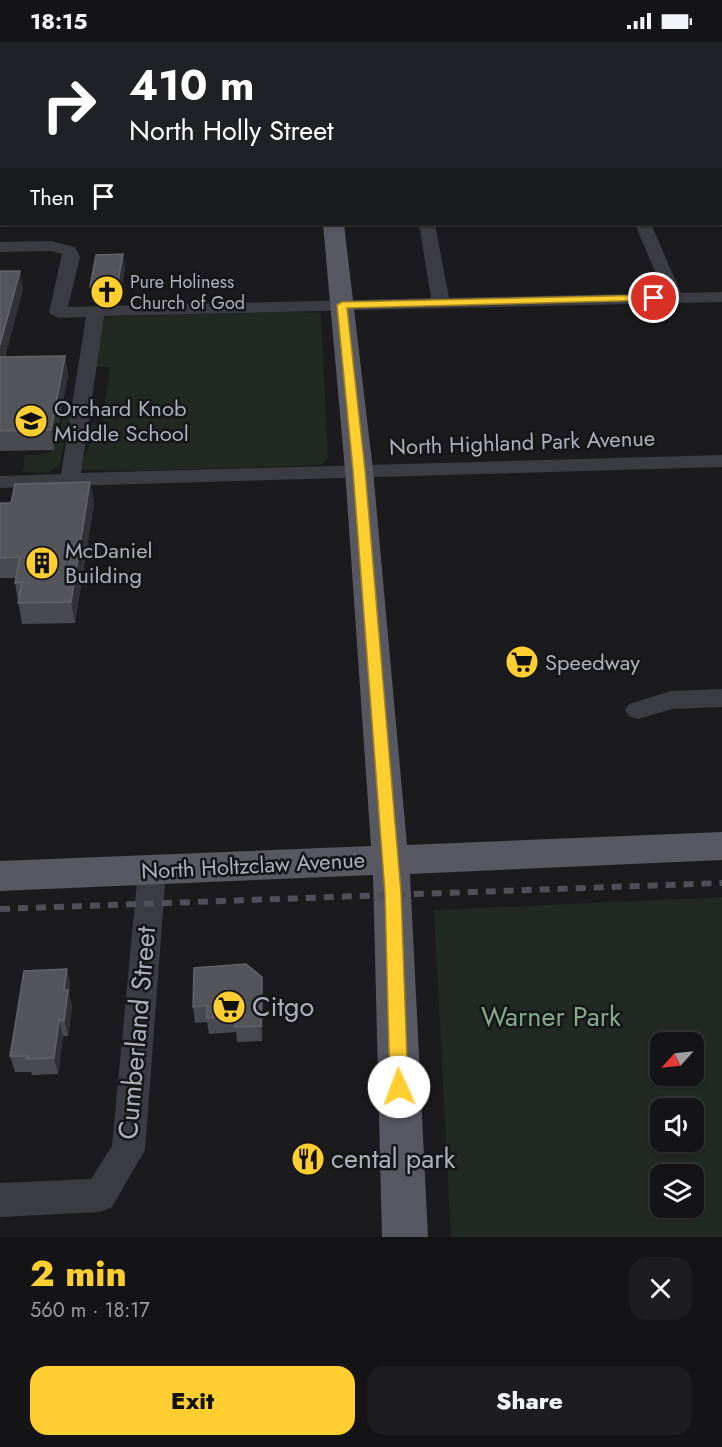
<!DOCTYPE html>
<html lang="en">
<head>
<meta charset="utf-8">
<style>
	body { margin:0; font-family:Jost,sans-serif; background:#1d1d1f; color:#f1f3f6; height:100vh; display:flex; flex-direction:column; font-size:22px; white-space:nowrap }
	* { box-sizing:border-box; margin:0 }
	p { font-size:20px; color:#9d9ea1 }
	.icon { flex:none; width:33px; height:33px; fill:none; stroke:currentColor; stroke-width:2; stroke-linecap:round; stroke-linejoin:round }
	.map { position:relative; height:1195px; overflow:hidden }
	.sheet { display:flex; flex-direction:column; background:#141416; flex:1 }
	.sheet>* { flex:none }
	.hud { position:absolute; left:0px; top:0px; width:723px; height:183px; box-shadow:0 2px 4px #0004,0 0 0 2px #333335; background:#202124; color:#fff; overflow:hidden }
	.needle { width:39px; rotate:243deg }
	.controls { position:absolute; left:650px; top:990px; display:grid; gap:12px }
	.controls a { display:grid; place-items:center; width:54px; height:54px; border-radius:12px; background:#141416; box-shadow:0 2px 4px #0004,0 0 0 2px #333335; font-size:30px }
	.pin { position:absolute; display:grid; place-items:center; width:51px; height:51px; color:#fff; margin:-26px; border:3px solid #fff; border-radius:50%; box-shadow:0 2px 6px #0007 }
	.me { position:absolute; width:66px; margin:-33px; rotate:358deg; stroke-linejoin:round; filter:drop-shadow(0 0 4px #0008) }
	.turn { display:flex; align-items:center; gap:21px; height:126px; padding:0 30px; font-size:27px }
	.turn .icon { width:78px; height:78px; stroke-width:2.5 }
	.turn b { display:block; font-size:42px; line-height:51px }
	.then { display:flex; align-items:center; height:57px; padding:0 30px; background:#0003; gap:12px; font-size:22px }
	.round { display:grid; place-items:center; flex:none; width:63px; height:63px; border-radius:18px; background:#1d1d1f }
	.summary { display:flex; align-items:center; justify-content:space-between; height:102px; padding:0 30px }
	h1 { font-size:36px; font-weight:800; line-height:45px; color:#ffce30 }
	.cta { display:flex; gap:12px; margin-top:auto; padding:12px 30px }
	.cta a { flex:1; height:69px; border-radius:18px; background:#ffce30; color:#111; font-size:24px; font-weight:800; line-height:69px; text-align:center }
	.cta a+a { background:#1d1d1f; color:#f1f3f6 }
	.status { display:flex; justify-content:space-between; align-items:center; height:42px; padding:0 30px; background:#141416; direction:ltr }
	.status svg { height:16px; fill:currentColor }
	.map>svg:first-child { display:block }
</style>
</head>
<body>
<div class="status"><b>18:15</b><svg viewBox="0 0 49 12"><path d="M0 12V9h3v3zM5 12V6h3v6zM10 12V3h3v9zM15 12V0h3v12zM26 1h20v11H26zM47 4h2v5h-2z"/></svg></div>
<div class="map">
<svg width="722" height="1195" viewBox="0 0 722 1195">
	<rect width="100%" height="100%" fill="#1b1a1d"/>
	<!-- green -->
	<g fill="#202922" fill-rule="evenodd">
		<path d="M277,269L321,271L328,416L321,423L141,429L78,428L88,406L92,381L102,380L110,325H95L103,275Z"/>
		<path d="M65,364H72L60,423L47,431L23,430L25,413H40L54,408Z"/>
		<path d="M722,855V1195H451L434,868ZM660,1000H693V1034H660ZM693,1066V1100H660V1066ZM693,1132V1166H660V1132Z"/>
	</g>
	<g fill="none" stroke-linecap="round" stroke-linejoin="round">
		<!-- stream -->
		<path stroke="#2f3843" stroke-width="4" d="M65,2L72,0"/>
		<!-- minor -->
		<g fill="#3b3b43" fill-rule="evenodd">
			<rect x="156" y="0" width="12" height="2"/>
			<path d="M468,0H480L481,2H468Z"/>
			<rect x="0" y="23" width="2" height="8"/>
			<rect x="0" y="70" width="2" height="8"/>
			<rect x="0" y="121" width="2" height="8"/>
			<rect x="0" y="144" width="2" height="10"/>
			<path d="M419,182H435L449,256L664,251L635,182H651L681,251L722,250V260L104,274L81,431L722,413V425L0,446V434L61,432L86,275L58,276L49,271L62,212L50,209L0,210V200L51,199L75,205L80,215L68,265L431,256Z"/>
			<path d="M722,647V665L672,667L638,677L629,674L625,668L629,662L671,649Z"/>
			<path d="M152,818L162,821L166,829L145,1108L112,1165L100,1170L0,1175V1141L91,1137L112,1104L138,829L142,821Z"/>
		</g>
		<!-- major -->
		<g fill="#575862" fill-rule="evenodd">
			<rect x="312" y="0" width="16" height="2"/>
			<path d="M323,182H344L373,428L407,803L722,790V818L410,832L428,1195H382L373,833L0,849V819L371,804L345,428Z"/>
		</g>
		<!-- rail -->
		<path stroke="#4e4f58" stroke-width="6" stroke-dasharray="10 8" stroke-linecap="butt" d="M0,867L722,841"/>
	</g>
	<!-- wall -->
	<g fill="#494a4f">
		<path d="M125,226L119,259L98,262L92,260L90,245Z"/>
		<path d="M0,229L23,247L5,315L65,314L68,333L54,408L0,409Z"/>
		<path d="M90,440L94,461L75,581L22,582L15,541L16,536H0V461H11Z"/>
		<path d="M67,927L70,943L69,953L72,964L68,994H63L58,1032L32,1033L31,1030H15L10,1014Z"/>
		<path d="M262,935L263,951L262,999L237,1000L236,990L209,992L207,980L195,981L193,965Z"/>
	</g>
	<!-- shaded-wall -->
	<g fill="#323236">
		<path d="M123,212L125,226L119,259L98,262L96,248Z"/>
		<path d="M20,229L23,247L0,335V303Z"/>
		<path d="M65,314L68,333L54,408L51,388Z"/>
		<path d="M90,440L94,461L75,581L71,560Z"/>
		<path d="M67,927L70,943L69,953L72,964L68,994L64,979V948Z"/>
		<path d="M262,935L263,951L262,999L261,984Z"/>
		<path d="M59,978L63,994L58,1032L54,1016Z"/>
	</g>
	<!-- building -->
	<g fill="#54555b" stroke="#62636a" stroke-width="1.5">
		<path d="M123,212L117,245L96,248L90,245L96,213Z"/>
		<path d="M0,229H20L0,303Z"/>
		<path d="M65,314L51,388L0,389V315Z"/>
		<path d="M90,440L71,560L18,561L22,540L15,541L20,515L0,516V461H11L15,442Z"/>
		<path d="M246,922L262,935L261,984L235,985V974L207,976V963L193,965L194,926Z"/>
		<path d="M67,927L64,948H68L64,979L59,978L54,1016L27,1017L28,1014H10L24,929Z"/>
	</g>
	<!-- route -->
	<path fill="#ffce30" stroke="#a6861f" stroke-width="1.5" d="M654,253L659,256L657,258L347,266L365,428L401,851L408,1045L406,1051L399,1053L393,1051L390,1045L385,851L353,428L337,263L342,260Z"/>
	<!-- icons -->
	<defs>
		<symbol id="church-disc" viewBox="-11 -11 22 22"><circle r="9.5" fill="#ffce30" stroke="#161518"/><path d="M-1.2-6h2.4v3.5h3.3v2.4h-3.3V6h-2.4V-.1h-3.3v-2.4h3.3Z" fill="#111"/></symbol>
		<symbol id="school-disc" viewBox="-11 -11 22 22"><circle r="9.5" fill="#ffce30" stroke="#161518"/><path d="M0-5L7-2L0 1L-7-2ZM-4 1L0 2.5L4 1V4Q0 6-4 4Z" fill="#111"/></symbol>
		<symbol id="building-disc" viewBox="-11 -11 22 22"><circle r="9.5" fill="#ffce30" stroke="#161518"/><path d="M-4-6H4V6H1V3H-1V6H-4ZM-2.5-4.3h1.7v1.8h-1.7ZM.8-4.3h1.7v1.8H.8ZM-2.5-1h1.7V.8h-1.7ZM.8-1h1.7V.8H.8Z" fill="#111"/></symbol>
		<symbol id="supermarket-disc" viewBox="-11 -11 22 22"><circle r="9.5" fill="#ffce30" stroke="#161518"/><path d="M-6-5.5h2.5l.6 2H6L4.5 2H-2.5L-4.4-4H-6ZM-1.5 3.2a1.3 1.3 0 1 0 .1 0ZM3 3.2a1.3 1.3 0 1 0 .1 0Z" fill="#111"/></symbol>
		<symbol id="restaurant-disc" viewBox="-11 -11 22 22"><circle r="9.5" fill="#ffce30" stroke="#161518"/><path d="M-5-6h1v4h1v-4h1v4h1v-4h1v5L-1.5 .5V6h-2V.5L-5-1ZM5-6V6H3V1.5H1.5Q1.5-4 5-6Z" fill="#111"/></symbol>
	</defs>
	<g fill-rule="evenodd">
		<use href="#church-disc" x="88" y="231" width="38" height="38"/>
		<use href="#school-disc" x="12" y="360" width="38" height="38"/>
		<use href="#building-disc" x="23" y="502" width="38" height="38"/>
		<use href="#supermarket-disc" x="503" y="601" width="38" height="38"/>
		<use href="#supermarket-disc" x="210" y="946" width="38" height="38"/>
		<use href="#restaurant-disc" x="289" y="1098" width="38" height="38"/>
	</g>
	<g text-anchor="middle" stroke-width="5" stroke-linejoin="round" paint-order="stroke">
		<!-- far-poi labels -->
		<g font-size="18" fill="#acb0bd" stroke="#161518" text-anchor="start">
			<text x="130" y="246">Pure Holiness<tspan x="130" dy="21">Church of God</tspan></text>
		</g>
		<!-- poi labels -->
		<g font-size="22" fill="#acb0bd" stroke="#161518" text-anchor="start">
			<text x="54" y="374">Orchard Knob<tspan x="54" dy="25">Middle School</tspan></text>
			<text x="65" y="516">McDaniel<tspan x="65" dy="25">Building</tspan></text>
			<text x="545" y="628">Speedway</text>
		</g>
		<!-- street labels -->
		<g font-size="22" fill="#acb0bd" stroke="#161518">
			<text transform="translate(522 400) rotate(-2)" y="8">North Highland Park Avenue</text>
			<text transform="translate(253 823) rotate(-3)" y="8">North Holtzclaw Avenue</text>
		</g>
		<!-- near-poi labels -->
		<g font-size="27" fill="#acb0bd" stroke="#161518" text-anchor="start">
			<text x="252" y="974">Citgo</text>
			<text x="331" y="1126">cental park</text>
		</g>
		<!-- near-park labels -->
		<g font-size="27" fill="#82aa88" stroke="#161518">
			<text x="551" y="984">Warner Park</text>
		</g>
		<!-- near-street labels -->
		<g font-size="27" fill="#acb0bd" stroke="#161518">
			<text transform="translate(137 991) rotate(-85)" y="9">Cumberland Street</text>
		</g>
	</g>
</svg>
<div class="controls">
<a><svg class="needle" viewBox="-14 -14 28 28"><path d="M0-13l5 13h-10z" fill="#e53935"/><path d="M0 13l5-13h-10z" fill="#9d9ea1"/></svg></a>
<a><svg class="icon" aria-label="sound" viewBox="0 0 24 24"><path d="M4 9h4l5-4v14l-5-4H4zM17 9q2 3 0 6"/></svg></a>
<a><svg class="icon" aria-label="layers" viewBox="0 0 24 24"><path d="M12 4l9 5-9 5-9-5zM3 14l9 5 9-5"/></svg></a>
</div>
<div class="pin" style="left:654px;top:256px;background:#d93025"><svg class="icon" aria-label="arrive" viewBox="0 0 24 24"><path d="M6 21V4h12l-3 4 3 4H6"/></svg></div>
<svg class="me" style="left:399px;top:1045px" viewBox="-20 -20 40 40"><circle r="19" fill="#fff"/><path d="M0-13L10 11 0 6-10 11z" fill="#ffce30"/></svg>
<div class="hud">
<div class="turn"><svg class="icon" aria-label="right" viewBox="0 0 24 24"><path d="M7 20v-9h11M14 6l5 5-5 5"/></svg><div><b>410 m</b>North Holly Street</div></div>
<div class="then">Then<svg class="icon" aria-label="arrive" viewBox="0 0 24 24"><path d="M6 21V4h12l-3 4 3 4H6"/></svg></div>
</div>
</div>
<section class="sheet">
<div class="summary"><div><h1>2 min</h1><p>560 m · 18:17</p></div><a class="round"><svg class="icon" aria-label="close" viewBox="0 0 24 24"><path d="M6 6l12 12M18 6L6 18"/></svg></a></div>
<div class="cta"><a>Exit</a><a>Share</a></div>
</section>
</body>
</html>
